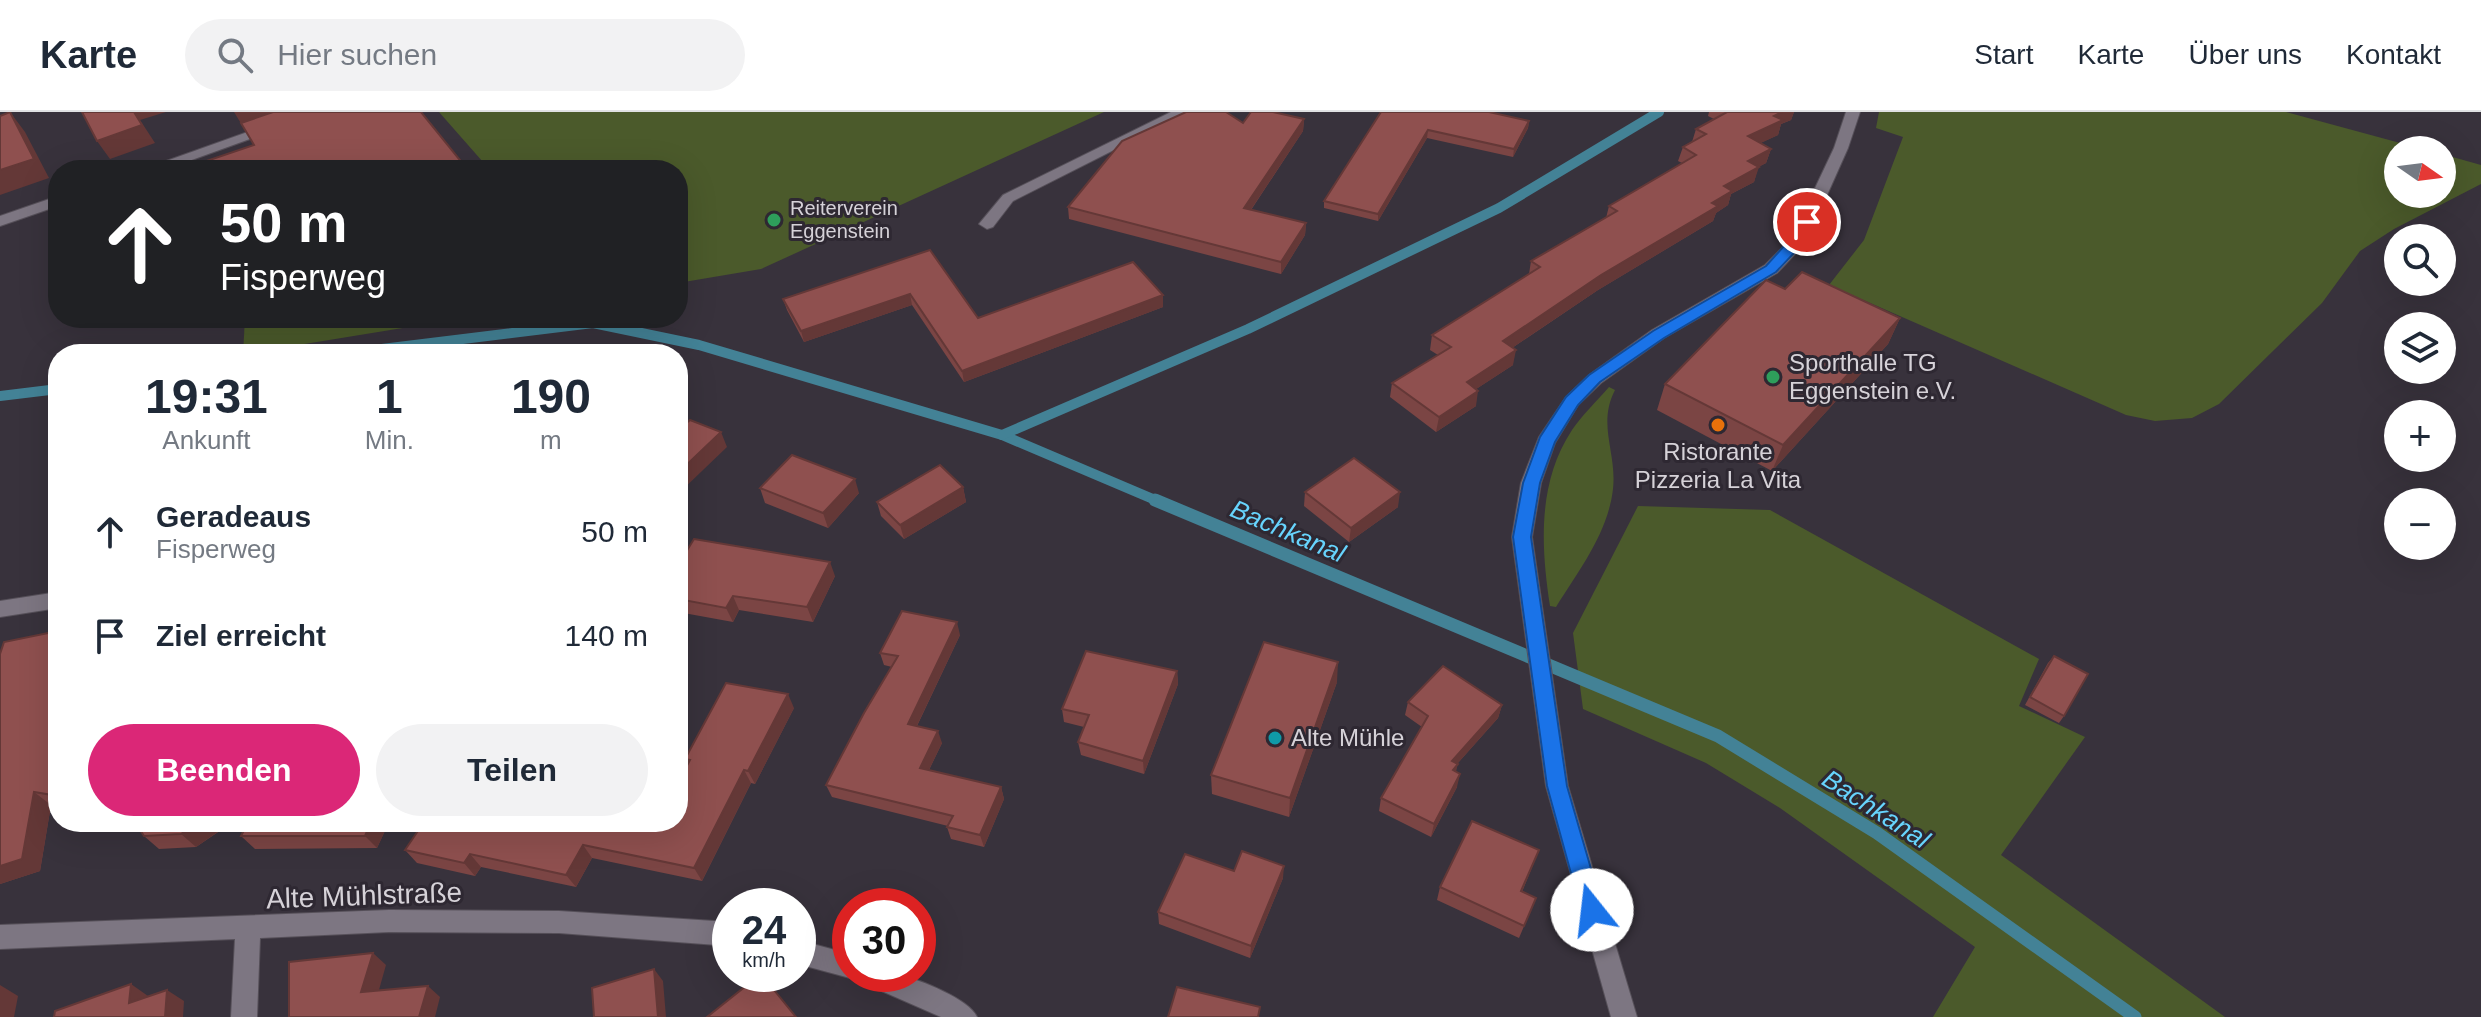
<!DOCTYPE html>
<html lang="de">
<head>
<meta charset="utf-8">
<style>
	body { margin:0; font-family:Arial,sans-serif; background:#f2f2f3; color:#1f2937; height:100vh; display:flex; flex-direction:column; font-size:30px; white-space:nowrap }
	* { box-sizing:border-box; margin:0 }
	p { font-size:26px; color:#747a83 }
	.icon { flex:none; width:44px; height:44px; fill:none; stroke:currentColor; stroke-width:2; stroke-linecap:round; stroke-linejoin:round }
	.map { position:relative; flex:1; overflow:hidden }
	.sheet { position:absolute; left:48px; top:232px; width:640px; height:488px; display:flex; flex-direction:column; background:#fff; border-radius:32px; box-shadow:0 8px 32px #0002 }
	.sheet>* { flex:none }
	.guide { position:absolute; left:48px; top:48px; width:640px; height:168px; border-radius:32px; box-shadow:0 8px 32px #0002; background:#202124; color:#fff; overflow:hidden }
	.needle { width:52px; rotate:104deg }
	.fabs { position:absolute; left:2384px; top:24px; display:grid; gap:16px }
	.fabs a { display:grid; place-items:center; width:72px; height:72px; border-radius:50%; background:#fff; box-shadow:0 8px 32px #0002; font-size:40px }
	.speed { position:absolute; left:712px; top:776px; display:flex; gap:16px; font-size:40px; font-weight:700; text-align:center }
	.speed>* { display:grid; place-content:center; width:104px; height:104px; border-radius:50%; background:#fff; box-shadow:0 8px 32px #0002; line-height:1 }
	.speed small { font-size:20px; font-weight:400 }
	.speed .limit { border:12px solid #d22; background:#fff; color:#111 }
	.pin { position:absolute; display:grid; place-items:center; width:68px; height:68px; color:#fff; margin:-34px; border:4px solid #fff; border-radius:50%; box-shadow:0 2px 8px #0007 }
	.me { position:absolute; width:88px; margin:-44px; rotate:344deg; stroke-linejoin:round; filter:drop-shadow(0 0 6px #0008) }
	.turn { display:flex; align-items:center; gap:28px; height:168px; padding:0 40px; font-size:36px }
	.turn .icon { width:104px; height:104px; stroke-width:2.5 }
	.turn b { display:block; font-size:56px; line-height:68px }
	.eta { display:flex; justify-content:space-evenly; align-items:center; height:136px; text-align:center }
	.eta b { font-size:48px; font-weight:800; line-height:56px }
	.cta { display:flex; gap:16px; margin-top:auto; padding:16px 40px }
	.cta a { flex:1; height:92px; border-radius:48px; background:#db2777; color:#fff; font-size:32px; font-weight:800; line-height:92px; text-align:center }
	.cta a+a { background:#f2f2f3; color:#1f2937 }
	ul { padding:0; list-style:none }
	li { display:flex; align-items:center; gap:24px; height:104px; padding:0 40px }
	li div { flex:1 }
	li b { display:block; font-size:30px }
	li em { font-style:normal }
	header { display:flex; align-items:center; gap:48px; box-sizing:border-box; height:112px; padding:0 40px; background:#fff; border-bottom:2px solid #e0e1e3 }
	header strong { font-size:38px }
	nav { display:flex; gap:44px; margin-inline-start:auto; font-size:28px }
	.search { width:560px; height:72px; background:#f2f2f3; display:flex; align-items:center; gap:20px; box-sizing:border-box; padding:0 28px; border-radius:44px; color:#747a83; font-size:30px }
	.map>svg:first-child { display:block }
</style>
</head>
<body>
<header>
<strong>Karte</strong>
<div class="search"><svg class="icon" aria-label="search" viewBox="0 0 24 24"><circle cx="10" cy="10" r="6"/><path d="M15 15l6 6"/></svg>Hier suchen</div>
<nav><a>Start</a><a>Karte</a><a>Über uns</a><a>Kontakt</a></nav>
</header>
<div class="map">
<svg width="2481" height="905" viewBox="0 0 2481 905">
	<rect width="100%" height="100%" fill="#38323c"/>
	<!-- green -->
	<g fill="#4b5a2b">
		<path d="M439,0H1104L761,157L678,171V58H490Z"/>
		<path d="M1879,0H2286L2426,38H2398V82H2442V42L2481,53V72L2394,117L2360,139L2322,191L2219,292L2192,306L2155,309L2126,303L1829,173L1864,128L1903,25L1876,16Z"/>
		<path d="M245,206H464L243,242Z"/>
		<path d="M1609,275L1615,278C1597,313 1617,340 1613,377C1608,421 1579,458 1556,495L1550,494C1541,435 1537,371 1572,318C1582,303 1597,289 1609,275Z"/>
		<path d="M1638,394L1770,398L2039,547L2019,594L2085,625L2001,743L2225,905H1933L1975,835L1780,696L1706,651L1583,597L1573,521Z"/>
	</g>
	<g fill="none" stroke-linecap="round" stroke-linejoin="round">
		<!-- stream-far1 -->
		<g stroke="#438296" stroke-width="10">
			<path d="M341,242L593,211L699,233L1002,323L1160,390"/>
			<path d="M0,284L58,277"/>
			<path d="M1002,323L1248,217L1499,96L1659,0"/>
		</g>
		<!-- stream -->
		<path stroke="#438296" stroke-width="13" d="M1155,388L1718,624L1877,721L2135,905"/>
		<defs>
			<g id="street">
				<path d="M304,0H325L164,58H141Z"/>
				<path d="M1171,0H1189L1013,89L993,115L987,117L979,112L1003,83Z"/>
				<path d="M1846,0H1860L1848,36L1815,110L1796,141L1777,161L1664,226L1601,271L1578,293L1555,331L1541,371L1532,425L1568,674L1637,905H1611L1546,674L1512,425L1521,371L1539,325L1566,285L1589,263L1652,218L1765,153L1784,134L1799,110L1834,36Z"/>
				<path d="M58,84V94L0,114V104Z"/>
				<path d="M58,480V496L0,505V489Z"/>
				<path d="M389,798L559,799L730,810V834L559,821L389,820L260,826L257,905H231L235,827L0,837V813Z"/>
				<path d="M798,828L850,842V862C866,862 886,859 901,863C920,868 969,887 977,905H941L861,870L858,863L850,866L798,852Z"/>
			</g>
		</defs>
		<!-- street casing -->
		<use href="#street" stroke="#565059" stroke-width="2"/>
		<!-- street -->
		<use href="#street" fill="#7d7682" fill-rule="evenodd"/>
	</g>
	<!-- wall -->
	<g fill="#7b4544">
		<path d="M1381,0L1529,9L1528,16L1513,45L1427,26L1378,109L1324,96V89Z"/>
		<path d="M1709,0H1794L1791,8L1781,12L1778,23L1760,31L1771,37L1766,51L1758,55L1754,70L1731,82L1728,93L1716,101L1713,109L1598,178L1512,236L1513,253L1476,277V294L1436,320L1390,285L1392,271L1438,243L1430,238L1432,223L1529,162L1531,149L1606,106L1609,94L1682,51L1678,49L1683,35L1692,30L1696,17L1714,7L1708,4Z"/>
		<path d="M1304,7L1303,19L1251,98L1306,111L1305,123L1281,162L1069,107L1068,95L1243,11Z"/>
		<path d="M930,138L978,206L1163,195L964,270L912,193L804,230L787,198L783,187Z"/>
		<path d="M1900,206L1888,232L1772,359L1657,298L1665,272Z"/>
		<path d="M963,375L966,390L904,427L881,404L877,390Z"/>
		<path d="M760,376L859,381L828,416L765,391Z"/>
		<path d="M1305,380L1398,395L1349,430L1304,394Z"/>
		<path d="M678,453L835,464L813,510L739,498L733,510L678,500Z"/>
		<path d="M58,519V694L51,693L40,759L0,772V542Z"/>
		<path d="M960,523L917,614L942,631L929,658L1001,675L1004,687L984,735L951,727L947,715L948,714L832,685L826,673L892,555L884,553L880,541Z"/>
		<path d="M2054,544L2064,604L2059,611L2025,593L2048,551Z"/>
		<path d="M1177,559L1178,572L1144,662L1081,643L1078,630L1084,615L1064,610L1062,597Z"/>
		<path d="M1337,570L1289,705L1212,682L1211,663Z"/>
		<path d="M1408,590L1502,593L1498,606L1457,652L1456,660L1457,675L1431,725L1379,699L1381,686L1422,615L1405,603Z"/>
		<path d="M794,596L755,672L751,671L702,769L592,746L576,775L481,755L475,764L417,751L405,738L678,710L688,652L685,647Z"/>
		<path d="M135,710H233L196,735L159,737L144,724Z"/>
		<path d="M248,710H389L377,736L255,737L241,724Z"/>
		<path d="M1539,738L1522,780L1536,786L1519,826L1437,788L1440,775Z"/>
		<path d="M1234,759L1283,766L1250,846L1159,812L1158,800Z"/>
	</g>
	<!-- shaded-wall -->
	<g fill="#643837">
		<path d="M10,0L25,20L49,66L0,83V58Z"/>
		<path d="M134,0H166L140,8L155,31L110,47L97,29Z"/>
		<path d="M234,0H295L245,18Z"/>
		<path d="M1782,0H1794L1791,8L1781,12L1778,23L1744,39L1748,24L1774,4Z"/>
		<path d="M1304,7L1303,19L1244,108V96Z"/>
		<path d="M1529,9L1528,16L1513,45L1514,37Z"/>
		<path d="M1428,18L1427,26L1378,109V102Z"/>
		<path d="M1771,37L1766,51L1751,59L1759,55L1754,70L1731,82L1728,93L1716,101L1713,109L1598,178L1500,244L1503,229L1601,163L1712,91L1724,74L1748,49Z"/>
		<path d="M1306,111L1305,123L1281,162V150Z"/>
		<path d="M910,182L912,193L804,230L801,219Z"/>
		<path d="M1163,183V195L964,270L962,259Z"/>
		<path d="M1900,206L1888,232L1772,359L1783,333Z"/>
		<path d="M1516,238L1513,253L1464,285L1467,270Z"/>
		<path d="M1478,279L1476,294L1436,320L1439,305Z"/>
		<path d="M721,320L727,335L678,382V361Z"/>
		<path d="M855,367L859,381L828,416L823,401Z"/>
		<path d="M963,375L966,390L904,427L900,413Z"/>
		<path d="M1400,380L1398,395L1349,430L1351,416Z"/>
		<path d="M830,450L835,464L813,510L807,495Z"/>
		<path d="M733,484L739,498L733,510L726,496Z"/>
		<path d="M957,510L960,523L912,624L908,612Z"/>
		<path d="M1338,550L1337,570L1289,705L1290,686Z"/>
		<path d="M1177,559L1178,572L1144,662L1143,649Z"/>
		<path d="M788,582L794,596L755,672L748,659Z"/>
		<path d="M1502,593L1498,606L1457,652L1455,665L1452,649Z"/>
		<path d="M938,619L942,631L924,668L920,656Z"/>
		<path d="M744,658L751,671L702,769L694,756Z"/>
		<path d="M1460,662L1457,675L1431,725L1434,712Z"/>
		<path d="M1001,675L1004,687L984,735L980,723Z"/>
		<path d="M34,680L51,693L40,759L0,772V754Z"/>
		<path d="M199,710H232L196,735L181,722Z"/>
		<path d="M371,710H389L377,736L365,724Z"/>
		<path d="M583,733L592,746L576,775L566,763Z"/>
		<path d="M470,742L481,755L475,764L464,751Z"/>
		<path d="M1284,754L1283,766L1250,846L1251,834Z"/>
		<path d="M373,841L386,853L375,892L361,880Z"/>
		<path d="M654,857L663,869L666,905H658Z"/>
		<path d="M131,872L148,884L147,902L129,891Z"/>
		<path d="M0,873L18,884L14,905H0Z"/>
		<path d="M428,874L440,885L435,905H419Z"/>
		<path d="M167,878L184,889L183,905H165Z"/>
	</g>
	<!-- building -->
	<g fill="#8f504f" stroke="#643837" stroke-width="2">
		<path d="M10,0L34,47L0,58V4Z"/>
		<path d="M82,0H134L142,13L97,29Z"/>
		<path d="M273,0H421L468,58H180L254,33L241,11Z"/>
		<path d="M1186,0H1226L1243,11L1251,0H1273L1304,7L1244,96L1306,111L1281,150L1068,95L1122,29Z"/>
		<path d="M1381,0H1489L1529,9L1514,37L1428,18L1378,102L1324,89Z"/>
		<path d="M1727,0H1782L1774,4L1783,8L1748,24L1771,37L1748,49L1759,55L1724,74L1732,79L1712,91L1718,94L1601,163L1503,229L1516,238L1467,270L1478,279L1439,305L1392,271L1451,235L1432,223L1540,155L1531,149L1617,99L1609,94L1696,43L1683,35L1706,22L1696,17Z"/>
		<path d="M930,138L978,206L1133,150L1163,183L962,259L910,182L801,219L783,187Z"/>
		<path d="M1802,160L1900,206L1783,333L1665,272L1766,168L1785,177Z"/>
		<path d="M690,308L721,320L678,361V318Z"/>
		<path d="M792,343L855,367L823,401L760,376Z"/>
		<path d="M1354,346L1400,380L1351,416L1305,380Z"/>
		<path d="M940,353L963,375L900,413L877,390Z"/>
		<path d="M694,427L830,450L807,495L733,484L726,496L678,487V453Z"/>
		<path d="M902,499L957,510L908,612L938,619L920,656L1001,675L980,723L947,715L953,704L826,673L864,601L898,544L880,541Z"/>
		<path d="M58,519V684L34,680L22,747L0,754V542L4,530Z"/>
		<path d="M1264,530L1338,550L1290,686L1211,663Z"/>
		<path d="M1086,539L1177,559L1143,649L1078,630L1089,603L1062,597Z"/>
		<path d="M2054,544L2088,562L2064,604L2030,585Z"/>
		<path d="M1443,554L1502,593L1452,649L1458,652L1453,658L1460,662L1434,712L1381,686L1428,604L1408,590Z"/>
		<path d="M726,571L788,582L748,659L744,658L694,756L583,733L566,763L470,742L464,751L405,738L424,710H678V670L690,648L685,647Z"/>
		<path d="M1472,709L1539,738L1521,779L1536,786L1524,814L1440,775Z"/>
		<path d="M135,710H199L181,722L144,724Z"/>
		<path d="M248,710H371L365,724H241Z"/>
		<path d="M1242,739L1284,754L1251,834L1158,800L1185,742L1234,759Z"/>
		<path d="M373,841L361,880L428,874L419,905H289V850Z"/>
		<path d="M654,857L658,905H594L592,876Z"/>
		<path d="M761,862L796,905H707Z"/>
		<path d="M131,872L129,891L167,878L165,905H54L55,899Z"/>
		<path d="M1177,875L1260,895L1258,905H1168Z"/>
	</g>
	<!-- route -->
	<path fill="#1a73e8" stroke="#114b97" stroke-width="2" d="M1807,105L1815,110L1795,140L1776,160L1664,226L1600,270L1578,293L1555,330L1540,371L1531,425L1567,674L1603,798L1600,805L1592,808L1584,805L1581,798L1547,674L1513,425L1523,371L1540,325L1566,285L1589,263L1653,219L1766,154L1784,134L1802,107Z"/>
	<!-- markers -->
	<g fill="#2e9e5b" stroke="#2e2832" stroke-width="3">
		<circle cx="774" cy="108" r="8"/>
		<circle cx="1773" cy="265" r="8"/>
	</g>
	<circle fill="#e8710a" stroke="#2e2832" stroke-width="3" cx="1718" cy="313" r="8"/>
	<circle fill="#0f9aa8" stroke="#2e2832" stroke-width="3" cx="1275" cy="626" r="8"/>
	<g text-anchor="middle" stroke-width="6" stroke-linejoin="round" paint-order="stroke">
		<!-- far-poi labels -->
		<g font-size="20" fill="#d6d2d8" stroke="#2e2832" text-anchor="start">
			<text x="790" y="103">Reiterverein<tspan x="790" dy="23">Eggenstein</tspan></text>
		</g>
		<!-- poi labels -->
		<g font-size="24" fill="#d6d2d8" stroke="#2e2832" text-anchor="start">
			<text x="1789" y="259">Sporthalle TG<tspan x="1789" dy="28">Eggenstein e.V.</tspan></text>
			<text x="1718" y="348" text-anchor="middle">Ristorante<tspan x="1718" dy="28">Pizzeria La Vita</tspan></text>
			<text x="1291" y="634">Alte Mühle</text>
		</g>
		<!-- water labels -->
		<g font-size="26" font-style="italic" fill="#67d4fd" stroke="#2e2832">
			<text transform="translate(1288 419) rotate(23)" y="9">Bachkanal</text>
			<text transform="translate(1876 697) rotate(33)" y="9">Bachkanal</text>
		</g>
		<!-- near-street labels -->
		<g font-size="28" fill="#d6d2d8" stroke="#2e2832">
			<text transform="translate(364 783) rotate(-2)" y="10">Alte Mühlstraße</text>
		</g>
	</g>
</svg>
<div class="fabs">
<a><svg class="needle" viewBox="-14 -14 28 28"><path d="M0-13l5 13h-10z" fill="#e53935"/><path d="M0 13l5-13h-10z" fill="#747a83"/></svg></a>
<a><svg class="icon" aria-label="search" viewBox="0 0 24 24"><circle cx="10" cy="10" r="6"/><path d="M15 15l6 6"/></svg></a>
<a><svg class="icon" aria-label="layers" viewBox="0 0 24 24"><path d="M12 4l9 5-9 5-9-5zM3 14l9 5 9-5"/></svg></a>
<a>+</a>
<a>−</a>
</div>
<div class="speed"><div>24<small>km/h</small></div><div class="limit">30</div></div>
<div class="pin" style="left:1807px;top:110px;background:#d93025"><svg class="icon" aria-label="arrive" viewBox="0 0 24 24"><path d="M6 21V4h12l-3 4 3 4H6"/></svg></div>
<svg class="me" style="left:1592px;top:798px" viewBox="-20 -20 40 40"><circle r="19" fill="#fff"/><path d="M0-13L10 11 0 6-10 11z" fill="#1a73e8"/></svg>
<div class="guide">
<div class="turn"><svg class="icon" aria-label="ahead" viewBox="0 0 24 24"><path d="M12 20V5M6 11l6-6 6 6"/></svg><div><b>50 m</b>Fisperweg</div></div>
</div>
<section class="sheet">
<div class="eta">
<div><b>19:31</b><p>Ankunft</p></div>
<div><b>1</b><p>Min.</p></div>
<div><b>190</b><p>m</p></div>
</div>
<ul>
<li><svg class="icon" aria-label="ahead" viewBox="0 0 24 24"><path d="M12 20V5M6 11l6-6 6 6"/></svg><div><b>Geradeaus</b><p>Fisperweg</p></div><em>50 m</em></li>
<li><svg class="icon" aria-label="arrive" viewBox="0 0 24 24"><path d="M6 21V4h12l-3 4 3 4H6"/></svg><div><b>Ziel erreicht</b></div><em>140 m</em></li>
</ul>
<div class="cta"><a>Beenden</a><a>Teilen</a></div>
</section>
</div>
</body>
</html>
